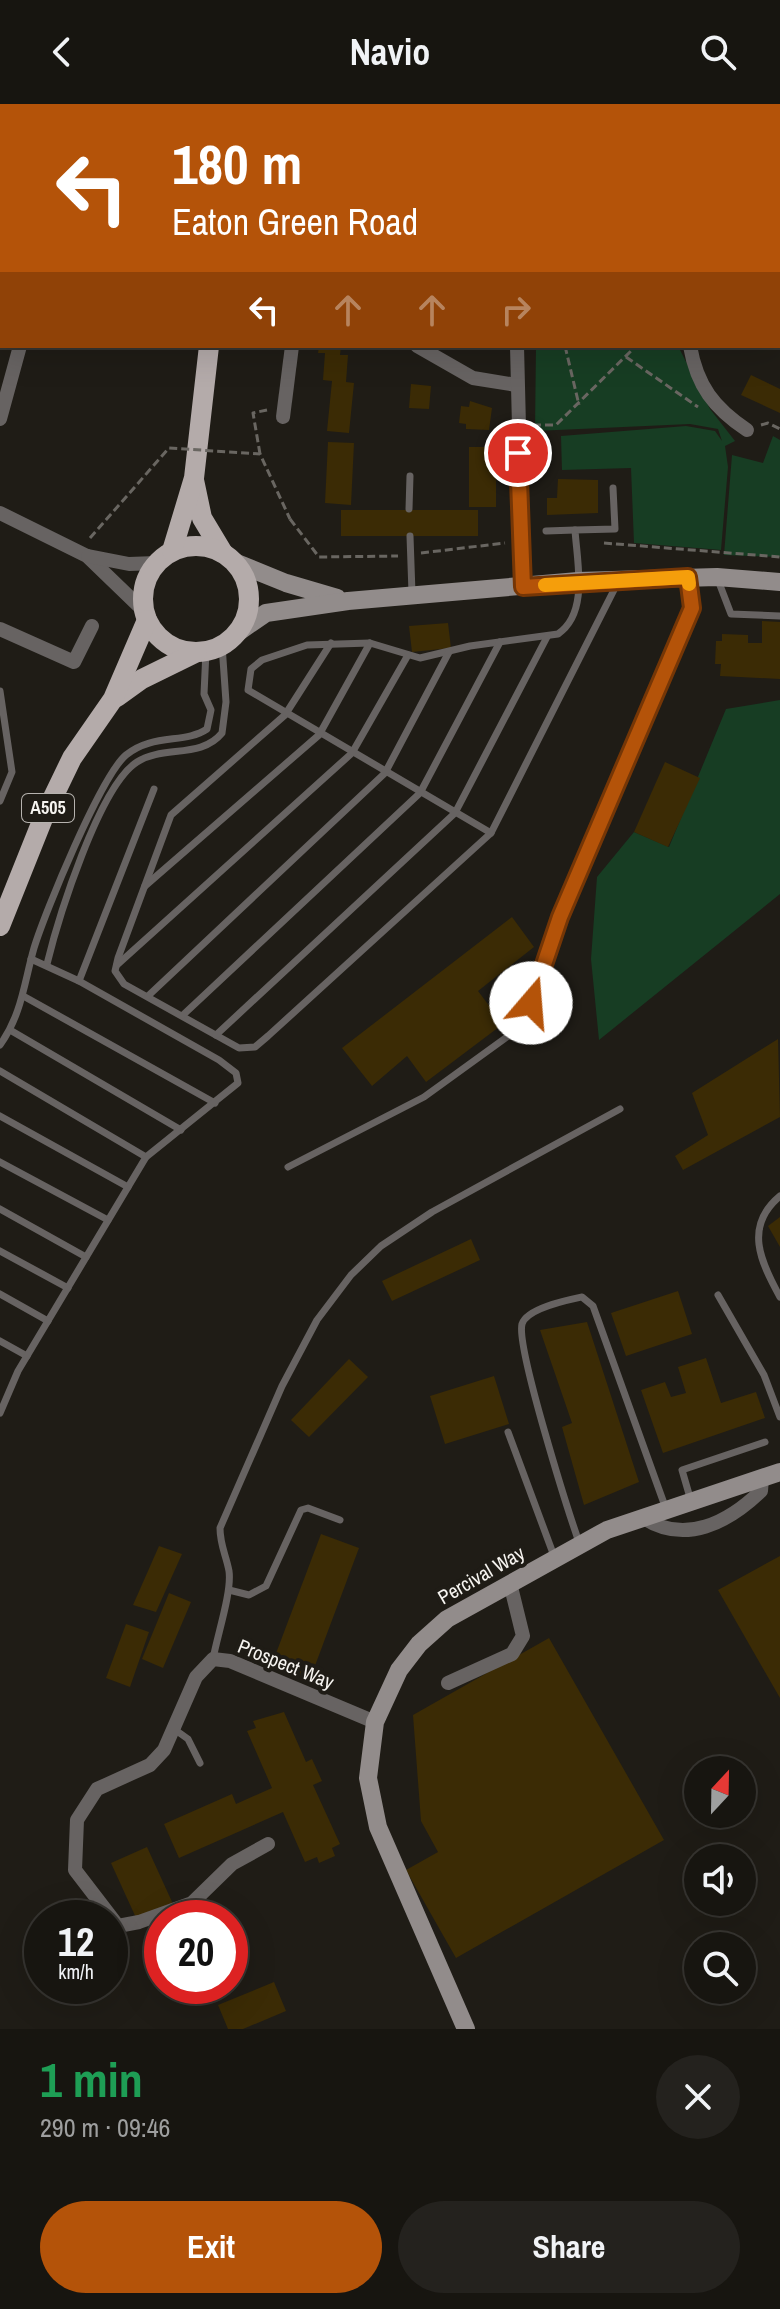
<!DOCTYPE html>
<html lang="en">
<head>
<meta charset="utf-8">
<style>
	body { margin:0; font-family:"Archivo Narrow",sans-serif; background:#24221e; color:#f1f3f6; height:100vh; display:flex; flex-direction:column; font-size:30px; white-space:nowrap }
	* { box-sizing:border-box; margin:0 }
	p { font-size:26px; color:#9e9f9f }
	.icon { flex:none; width:44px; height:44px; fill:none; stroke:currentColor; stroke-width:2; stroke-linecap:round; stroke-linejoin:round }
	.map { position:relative; height:1925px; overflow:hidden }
	.details { display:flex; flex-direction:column; background:#171510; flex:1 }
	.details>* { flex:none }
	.banner { position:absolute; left:0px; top:0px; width:780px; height:244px; box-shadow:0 8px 32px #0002,0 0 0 2px #363430; background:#b45309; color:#fff; overflow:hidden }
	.needle { width:52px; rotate:22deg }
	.buttons { position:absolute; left:684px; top:1652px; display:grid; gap:16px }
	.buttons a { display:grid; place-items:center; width:72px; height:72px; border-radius:50%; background:#171510; box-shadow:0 8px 32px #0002,0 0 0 2px #363430; font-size:40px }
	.speed { position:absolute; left:24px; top:1796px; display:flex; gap:16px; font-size:40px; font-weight:700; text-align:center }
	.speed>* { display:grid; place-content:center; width:104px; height:104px; border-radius:50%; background:#171510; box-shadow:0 8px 32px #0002,0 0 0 2px #363430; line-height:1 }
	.speed small { font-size:20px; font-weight:400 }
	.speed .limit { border:12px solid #d22; background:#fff; color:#111 }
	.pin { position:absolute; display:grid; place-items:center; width:68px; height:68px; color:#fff; margin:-34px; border:4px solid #fff; border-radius:50%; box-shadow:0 2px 8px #0007 }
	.me { position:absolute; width:88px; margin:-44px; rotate:18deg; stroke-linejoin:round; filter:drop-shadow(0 0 6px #0008) }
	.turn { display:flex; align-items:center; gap:28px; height:168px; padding:0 40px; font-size:36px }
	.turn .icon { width:104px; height:104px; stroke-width:2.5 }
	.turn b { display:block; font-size:56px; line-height:68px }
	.lanes { display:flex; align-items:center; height:76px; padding:0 40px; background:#0003; justify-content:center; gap:40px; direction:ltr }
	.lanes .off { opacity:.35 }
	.round { display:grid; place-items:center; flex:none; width:84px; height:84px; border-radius:42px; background:#24221e }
	.headline { display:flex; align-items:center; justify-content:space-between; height:136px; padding:0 40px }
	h1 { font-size:48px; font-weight:700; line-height:60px; color:#1e9e55 }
	.button { display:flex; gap:16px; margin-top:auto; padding:16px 40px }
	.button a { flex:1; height:92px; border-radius:48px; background:#b45309; color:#fff; font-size:32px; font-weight:700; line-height:92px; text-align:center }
	.button a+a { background:#24221e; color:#f1f3f6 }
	header { display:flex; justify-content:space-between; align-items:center; height:104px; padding:0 40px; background:#171510; font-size:36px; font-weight:700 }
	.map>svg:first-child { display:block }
</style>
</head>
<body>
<header><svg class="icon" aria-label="back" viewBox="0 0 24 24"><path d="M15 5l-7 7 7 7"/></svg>Navio<svg class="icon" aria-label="search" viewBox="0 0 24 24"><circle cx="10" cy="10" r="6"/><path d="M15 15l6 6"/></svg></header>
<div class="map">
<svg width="780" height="1925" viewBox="0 0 780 1925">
	<rect width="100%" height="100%" fill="#1f1c16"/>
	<!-- green -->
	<g fill="#173d23">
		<path d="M536,242H678L710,305L735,337L725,342L728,363L721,446L634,439L631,364L562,366L561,332L686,322L715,327L722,337L718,325L690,320L535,327Z"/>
		<path d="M773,332L780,336V453L724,451L732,351L763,359Z"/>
		<path d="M780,596V790L599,936L591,855L597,773L634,728L669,743L726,605Z"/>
	</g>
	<!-- building -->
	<g fill="#3b2b05">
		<path d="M319,242H341L340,251H348L346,278L354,279L349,329L327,327L332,277L323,276L325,249H318Z"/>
		<path d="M751,271L780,285V309L741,291Z"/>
		<path d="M411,280L431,282L429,305L409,304Z"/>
		<path d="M470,297L492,304L489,326L466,325V320L459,319L461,302L469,303Z"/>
		<path d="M328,338L354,339L351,401L325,399Z"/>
		<rect x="469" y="343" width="27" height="60"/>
		<path d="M558,375L598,376V409L547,411V394H557Z"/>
		<rect x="341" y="406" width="137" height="26"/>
		<path d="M762,517L780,518V575L720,572L721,560H715L716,537H722V530L748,531V539H762Z"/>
		<path d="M448,519L451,544L412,548L409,522Z"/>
		<path d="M665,658L700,674L668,743L634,728Z"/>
		<path d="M512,813L534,843L478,887L503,920L426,978L407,952L372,982L342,944Z"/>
		<path d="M778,935L780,1013L683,1066L675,1052L708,1031L692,989Z"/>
		<path d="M780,1113V1143L768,1122Z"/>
		<path d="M471,1135L480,1156L392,1197L382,1177Z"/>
		<path d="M678,1187L692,1230L626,1252L611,1209Z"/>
		<path d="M587,1218L639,1378L584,1401L562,1323L572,1319L540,1226Z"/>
		<path d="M706,1254L721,1299L756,1288L765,1314L663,1349L641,1286L665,1278L671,1293L686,1289L678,1263Z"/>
		<path d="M349,1255L368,1273L309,1333L291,1316Z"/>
		<path d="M494,1272L509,1320L445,1340L430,1292Z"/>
		<path d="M321,1430L359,1444L310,1575L272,1560Z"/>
		<path d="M159,1442L182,1450L156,1508L133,1501Z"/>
		<path d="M780,1452V1594L718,1486Z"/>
		<path d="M169,1489L191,1498L163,1564L142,1555Z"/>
		<path d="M126,1520L149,1528L130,1583L106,1574Z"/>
		<path d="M549,1534L664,1736L456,1854L406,1766L438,1748L421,1717L413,1611Z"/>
		<path d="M284,1608L306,1658L312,1655L322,1677L313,1681L340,1740L332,1744L335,1752L319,1759L317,1753L305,1758L283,1708L179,1754L164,1720L232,1690L236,1700L272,1684L247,1627L256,1624L253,1617Z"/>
		<path d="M147,1743L173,1800L137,1816L111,1759Z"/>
		<path d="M274,1878L286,1907L243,1925H228L218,1901Z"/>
	</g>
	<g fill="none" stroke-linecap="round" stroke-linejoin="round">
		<!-- path -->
		<g stroke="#696661" stroke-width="3" stroke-dasharray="8 4" stroke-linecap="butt">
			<path d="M565,242L579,301"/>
			<path d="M626,253L698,303"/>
			<path d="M533,321H556L636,242"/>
			<path d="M761,321L768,319L780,325"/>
			<path d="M260,350L253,309L267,306"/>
			<path d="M290,415L319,453L398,452"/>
			<path d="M604,439L780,453"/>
			<path d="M421,449L505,439"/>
		</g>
		<!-- lane -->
		<g stroke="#676362" stroke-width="7">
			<path d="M409,405L410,372"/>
			<path d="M546,427L575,426"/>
			<path d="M410,432L412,489"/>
			<path d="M718,476L731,510L780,512"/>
			<path d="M331,539L285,611L171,711L118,854L115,867L124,880L239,944L255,943L268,932L491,729L618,478"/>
			<path d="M0,587L12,668L0,697"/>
			<path d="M491,729L248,586L251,565L262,556L307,541L370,539L420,554L470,542L558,530C589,509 577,458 575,426L615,425L613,384"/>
			<path d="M145,782L319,631L370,539"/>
			<path d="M47,860C58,815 99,682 137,658C163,641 201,655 222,629L226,598L222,541"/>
			<path d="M117,861L352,649L408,551"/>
			<path d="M79,877L154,685"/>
			<path d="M148,892L385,669L449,548"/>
			<path d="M25,893L215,999"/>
			<path d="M183,911L420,689L500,538"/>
			<path d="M10,926L181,1026"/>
			<path d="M216,931L455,709L547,533"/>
			<path d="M0,941C22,910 24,879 34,844C45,808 101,672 126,651C153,629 185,640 207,625L211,606L204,590L206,547"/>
			<path d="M0,967L146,1053"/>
			<path d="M0,1012L128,1083"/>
			<path d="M0,1058L108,1116"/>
			<path d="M288,1063L424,993L518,925L531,899L560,813L692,504L689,475"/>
			<path d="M780,1092C744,1122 760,1157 780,1193"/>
			<path d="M0,1105L86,1153"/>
			<path d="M0,1147L68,1184"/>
			<path d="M0,1190L48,1217"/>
			<path d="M718,1191L764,1271L780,1313"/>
			<path d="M0,1237L27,1252"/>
			<path d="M0,1309L18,1267L146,1053L238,979L236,969L219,956L79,877L31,855"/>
			<path d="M508,1328L554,1452"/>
			<path d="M691,1397L682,1366L765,1338"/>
			<path d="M580,1441C569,1410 516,1243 522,1220C527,1204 568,1196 582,1193L593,1202L666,1405"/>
			<path d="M229,1486L249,1491L266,1482L301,1406L308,1404L340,1416"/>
			<path d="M213,1555C217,1532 232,1488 229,1467C226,1451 220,1441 220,1424L282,1282L317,1216L351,1171L381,1142L432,1108L620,1005"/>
			<path d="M174,1625L188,1635L200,1659"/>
		</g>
		<!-- street -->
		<g stroke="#676362" stroke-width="14">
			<path d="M651,0V2"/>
			<path d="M76,2L77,0"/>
			<path d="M306,2V0"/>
			<path d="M525,2V0"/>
			<path d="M417,242L473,274L516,281"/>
			<path d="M517,242L523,483"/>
			<path d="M690,242C697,282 714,304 747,326"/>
			<path d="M283,313L292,242"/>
			<path d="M0,315L20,242"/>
			<path d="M0,409L87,452L145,508"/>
			<path d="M88,452L129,460L156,459"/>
			<path d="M0,525L74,558L92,522"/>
			<path d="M642,1413C685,1442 729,1418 761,1387L762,1374"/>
			<path d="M448,1579L512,1550L523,1532L510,1479"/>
			<path d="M268,1740L232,1760L192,1799L139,1818L118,1822L75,1766L77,1716L97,1685L150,1661L164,1646L196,1573L213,1555L230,1557L375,1618"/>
		</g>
		<!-- secondary -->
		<g stroke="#928c8b" stroke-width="18">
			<path d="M232,457L286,479L337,494"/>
			<path d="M237,529L266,509L348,497L578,477L717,473L780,478"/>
			<path d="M466,1925L378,1723L368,1674L375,1618L399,1566L419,1540L447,1515L607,1426L780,1368"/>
		</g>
		<!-- primary -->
		<g stroke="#b4abaa" stroke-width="20">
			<path d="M232,2V0"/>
			<path d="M194,376L202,414L223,449"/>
			<circle cx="196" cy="495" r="53"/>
			<path d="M172,447L194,374L209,242"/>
			<path d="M117,593L142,575L197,548"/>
			<path d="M0,822L44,712L72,654L113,595L147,516"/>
		</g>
		<!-- path-bridge -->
		<path stroke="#696661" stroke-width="3" stroke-dasharray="8 4" stroke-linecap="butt" d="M90,434L169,344L260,350L290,415"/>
	</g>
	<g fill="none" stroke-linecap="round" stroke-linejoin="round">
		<defs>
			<path id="route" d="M518,349L523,483L688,473L692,504L560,813L531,899"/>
		</defs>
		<!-- route casing -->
		<use href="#route" stroke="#753606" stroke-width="20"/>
		<!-- route -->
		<use href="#route" stroke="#b45309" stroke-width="14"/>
		<!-- slow -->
		<path stroke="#f59e0b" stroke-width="14" d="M545,481L688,473L689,480"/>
	</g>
	<g text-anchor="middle" stroke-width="8" stroke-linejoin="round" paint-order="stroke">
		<!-- shield labels -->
		<rect fill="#1f1c16" stroke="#b6b3af" stroke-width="2" x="22" y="690" width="52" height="28" rx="6"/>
		<g font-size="18" font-weight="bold" fill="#f6f4f0">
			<text x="48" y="710">A505</text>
		</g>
		<!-- street labels -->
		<g font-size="20" fill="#f6f4f0" stroke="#1f1c16">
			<text transform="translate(481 1471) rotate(-30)" y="7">Percival Way</text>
			<text transform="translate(286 1560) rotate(22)" y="7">Prospect Way</text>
		</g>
	</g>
</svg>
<div class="buttons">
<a><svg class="needle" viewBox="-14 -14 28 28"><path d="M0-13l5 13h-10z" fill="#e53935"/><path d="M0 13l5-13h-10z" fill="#9e9f9f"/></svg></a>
<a><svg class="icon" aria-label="sound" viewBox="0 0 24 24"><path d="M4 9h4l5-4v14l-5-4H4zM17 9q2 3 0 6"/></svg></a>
<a><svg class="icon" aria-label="search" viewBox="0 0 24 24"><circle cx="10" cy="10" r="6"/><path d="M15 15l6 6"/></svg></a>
</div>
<div class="speed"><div>12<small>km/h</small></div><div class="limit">20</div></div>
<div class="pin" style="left:518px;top:349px;background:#d93025"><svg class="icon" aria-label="arrive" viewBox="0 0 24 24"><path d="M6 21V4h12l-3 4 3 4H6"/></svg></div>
<svg class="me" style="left:531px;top:899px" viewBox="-20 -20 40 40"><circle r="19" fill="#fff"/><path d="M0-13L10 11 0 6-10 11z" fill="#b45309"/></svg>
<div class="banner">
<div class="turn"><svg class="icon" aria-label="left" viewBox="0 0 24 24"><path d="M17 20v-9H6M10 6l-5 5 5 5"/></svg><div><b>180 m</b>Eaton Green Road</div></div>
<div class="lanes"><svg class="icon" aria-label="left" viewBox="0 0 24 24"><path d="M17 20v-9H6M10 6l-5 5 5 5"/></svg><svg class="icon off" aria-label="ahead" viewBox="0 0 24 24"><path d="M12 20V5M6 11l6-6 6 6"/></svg><svg class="icon off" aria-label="ahead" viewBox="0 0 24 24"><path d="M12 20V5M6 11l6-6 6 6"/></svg><svg class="icon off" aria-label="right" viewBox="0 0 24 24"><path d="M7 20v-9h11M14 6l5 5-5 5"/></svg></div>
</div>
</div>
<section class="details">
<div class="headline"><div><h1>1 min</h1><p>290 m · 09:46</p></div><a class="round"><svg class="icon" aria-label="close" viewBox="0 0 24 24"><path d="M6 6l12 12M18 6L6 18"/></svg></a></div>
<div class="button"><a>Exit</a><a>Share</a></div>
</section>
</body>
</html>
